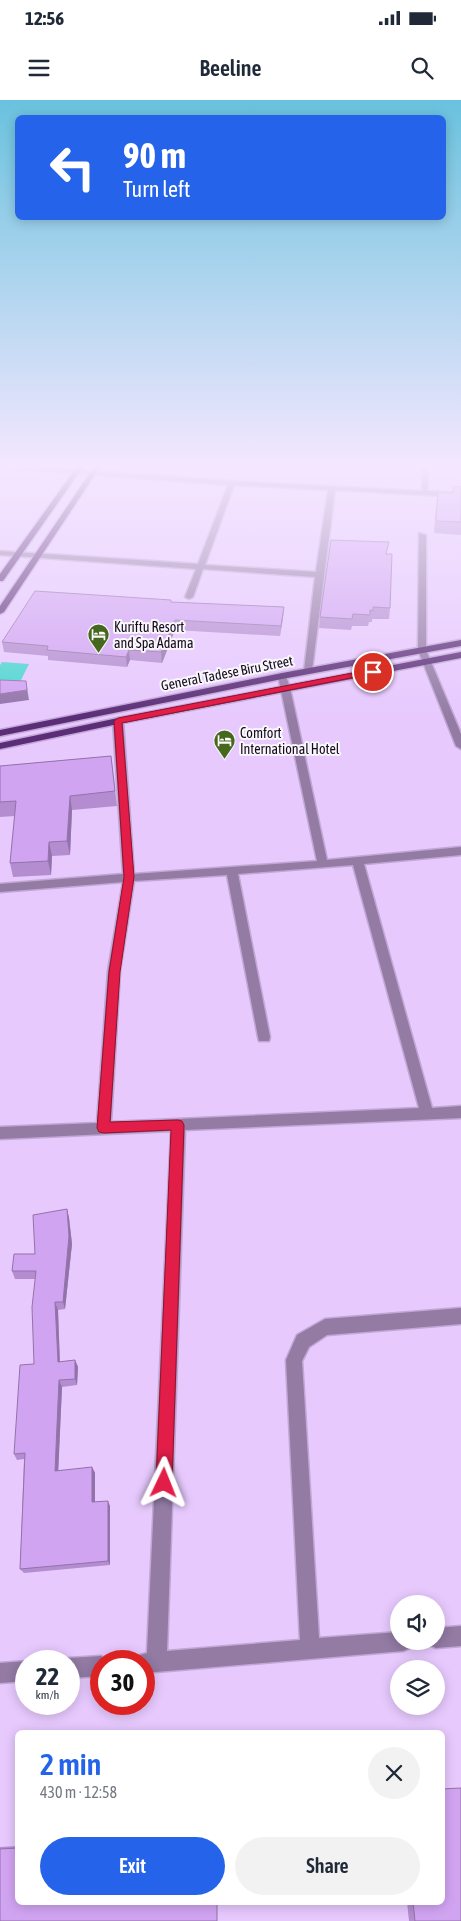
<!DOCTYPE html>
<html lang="en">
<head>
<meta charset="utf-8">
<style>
	body { margin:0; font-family:"Asap Condensed",sans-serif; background:#f2f2f3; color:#1f2937; height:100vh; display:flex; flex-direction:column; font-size:19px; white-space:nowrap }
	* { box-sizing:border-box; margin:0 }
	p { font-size:16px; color:#747a83 }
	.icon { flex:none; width:28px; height:28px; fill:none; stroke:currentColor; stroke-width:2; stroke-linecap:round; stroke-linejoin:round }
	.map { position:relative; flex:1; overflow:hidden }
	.drawer { position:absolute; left:15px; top:1630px; width:430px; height:175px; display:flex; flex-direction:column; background:#fff; border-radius:8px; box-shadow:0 2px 12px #0003 }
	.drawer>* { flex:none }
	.top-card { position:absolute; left:15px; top:15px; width:431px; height:105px; border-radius:8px; box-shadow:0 2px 12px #0003; background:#2563eb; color:#fff; overflow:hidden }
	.controls { position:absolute; left:390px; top:1495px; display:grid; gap:10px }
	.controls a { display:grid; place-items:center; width:55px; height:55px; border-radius:50%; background:#fff; box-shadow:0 2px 12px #0003; font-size:25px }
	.speed { position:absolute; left:15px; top:1550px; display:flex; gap:10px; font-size:25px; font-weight:700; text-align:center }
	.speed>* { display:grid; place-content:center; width:65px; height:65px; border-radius:50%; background:#fff; box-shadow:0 2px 12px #0003; line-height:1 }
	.speed small { font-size:12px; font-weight:400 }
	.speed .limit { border:8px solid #d22; background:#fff; color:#111 }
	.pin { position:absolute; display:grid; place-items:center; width:42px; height:42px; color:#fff; margin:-21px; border:2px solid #fff; border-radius:50%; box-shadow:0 1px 5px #0007 }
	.me { position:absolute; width:55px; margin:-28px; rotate:2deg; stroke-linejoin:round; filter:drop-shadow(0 0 4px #0008) }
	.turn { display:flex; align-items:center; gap:18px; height:105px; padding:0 25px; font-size:22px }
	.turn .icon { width:65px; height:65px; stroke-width:2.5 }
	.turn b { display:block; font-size:35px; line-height:42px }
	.round { display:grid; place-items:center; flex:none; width:52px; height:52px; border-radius:26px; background:#f2f2f3 }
	.overview { display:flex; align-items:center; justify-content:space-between; height:85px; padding:0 25px }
	h1 { font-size:30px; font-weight:600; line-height:38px; color:#2563eb }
	.cta { display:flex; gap:10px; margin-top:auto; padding:10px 25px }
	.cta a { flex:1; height:58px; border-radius:30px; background:#2563eb; color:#fff; font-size:20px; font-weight:600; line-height:58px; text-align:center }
	.cta a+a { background:#f2f2f3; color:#1f2937 }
	.status { display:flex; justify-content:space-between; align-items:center; height:35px; padding:0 25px; background:#fff; direction:ltr }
	.status svg { height:14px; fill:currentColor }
	header { display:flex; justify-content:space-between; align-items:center; height:65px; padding:0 25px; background:#fff; font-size:22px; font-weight:600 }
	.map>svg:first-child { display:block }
</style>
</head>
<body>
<div class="status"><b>12:56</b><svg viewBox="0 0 49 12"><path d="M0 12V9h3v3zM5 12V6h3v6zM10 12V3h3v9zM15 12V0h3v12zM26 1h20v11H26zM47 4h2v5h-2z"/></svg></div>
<header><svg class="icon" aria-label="menu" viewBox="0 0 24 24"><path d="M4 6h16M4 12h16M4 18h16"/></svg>Beeline<svg class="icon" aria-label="search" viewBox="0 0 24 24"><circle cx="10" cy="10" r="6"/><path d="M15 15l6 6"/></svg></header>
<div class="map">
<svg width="461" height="1821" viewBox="0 0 461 1821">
	<rect width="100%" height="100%" fill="#e7c9fe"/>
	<!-- water -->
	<path fill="#4ad6cf" d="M2,562L29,564L16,590L0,589V565Z"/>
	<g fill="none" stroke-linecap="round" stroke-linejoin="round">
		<defs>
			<g id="minor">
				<path d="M0,364L232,381L422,391V369L425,367L428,369V391L461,393V397L335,390L312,571L308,574L304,571L315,477L203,469L193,497L189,499L185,497L196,469L0,455V451L198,464L228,385L0,368ZM234,385L328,390L316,472L205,465Z"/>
				<path d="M419,433L426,435V550L461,634V649L456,646L418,550Z"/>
				<path d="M282,573L286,576L290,588L327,760L461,747V755L364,764L432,1008L461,1006V1018L185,1030L167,1551L300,1540L286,1260L297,1235L325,1219L461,1208V1224L327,1235L309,1247L302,1261L319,1538L399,1532V1541H413L410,1548L403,1551L144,1573V1561H135L137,1556L147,1553L171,1031L0,1039V1027L97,1023L108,871L123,782L0,792V784L123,774L113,621L118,618L123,621L134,774L317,761L278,576ZM353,765L419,1008L111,1022L120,871L134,781L227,775L258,937L259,941H269L270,937L238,774Z"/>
				<path d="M461,1526V1546L436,1548L429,1545L428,1541H436V1528Z"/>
				<path d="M101,1556L109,1561H101V1576L69,1578V1561H62L69,1558Z"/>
				<path d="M27,1561L26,1581L0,1583V1563Z"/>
			</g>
			<g id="major">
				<path d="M79,364H85L3,481H0V474Z"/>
				<path d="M96,364H102L4,512L0,514V506Z"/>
				<path d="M461,540V546L282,579L0,636V630L282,573Z"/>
				<path d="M461,552V558L118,624L0,649V643L118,618Z"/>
			</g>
		</defs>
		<!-- minor casing -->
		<use href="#minor" stroke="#c1a7d5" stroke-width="3"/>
		<!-- major casing -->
		<use href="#major" stroke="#c1a7d5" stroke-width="3"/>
		<!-- minor -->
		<use href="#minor" fill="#937ba4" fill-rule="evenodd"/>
		<!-- major -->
		<use href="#major" fill="#5a2d76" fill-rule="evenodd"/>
	</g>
	<!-- wall -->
	<g fill="#b48dd0">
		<path d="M453,386L461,387V435L434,433L436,405L438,392L452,393Z"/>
		<path d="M387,454L390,508L389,519H372V522H369L368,526H352L351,530L319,528L320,517Z"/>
		<path d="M171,502L284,507L283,517L280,536L175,530L162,563L130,560L127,567L48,560V556L4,552L2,542Z"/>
		<path d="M111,656L117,706L72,710L70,755L52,756L51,775L13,777L10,763L15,716L0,717V666Z"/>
		<path d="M67,1109L69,1118L72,1144L65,1209L58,1210L60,1262L75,1260L78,1267L77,1285L62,1287L58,1371L92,1367L95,1373V1402L110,1406V1465L24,1473L20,1469L24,1359L17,1360L14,1354L34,1264L35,1179H15L12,1171L35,1154Z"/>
		<path d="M18,1746V1802H217V1821H0V1747Z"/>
		<path d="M407,1802H442L461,1821H409Z"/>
	</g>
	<!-- shaded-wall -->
	<g fill="#9273a9">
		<path d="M284,507L283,517L280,536L281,526Z"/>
		<path d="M175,520V530L162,563L161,552Z"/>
		<path d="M129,550L130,560L127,567L126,557Z"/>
		<path d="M26,581L29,600L0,604V594Z"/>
		<path d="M70,696L72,710L70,755L67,741Z"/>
		<path d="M49,742L52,756L51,775L48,761Z"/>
		<path d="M67,1109L69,1118L72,1144L65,1209L63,1202Z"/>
		<path d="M55,1202L58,1210L60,1269L58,1262Z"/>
		<path d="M75,1260L78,1267L77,1285L75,1279Z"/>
		<path d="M59,1280L62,1287L58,1377L55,1371Z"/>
		<path d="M92,1367L95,1373V1407L92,1402Z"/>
		<path d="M108,1401L110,1406V1465L108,1461Z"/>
	</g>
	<!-- building -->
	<g fill="#d1a4f2" stroke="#9273a9">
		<path d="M453,386L461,387V422L436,421L438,392L453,393Z"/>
		<path d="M331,440L389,442L386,454H392L390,508L373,507V511L370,510V515L353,514L352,519L320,517Z"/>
		<path d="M35,491L171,500V502L284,507L281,526L175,520L161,552L129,550L126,557L47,550L48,546L2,542Z"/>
		<path d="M0,580L26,581L27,590L0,594Z"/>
		<path d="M111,656L115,691L70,696L67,741L49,742L48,761L10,763L16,701L0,702V666Z"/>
		<path d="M67,1109L69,1136L63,1202H55L58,1262L75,1260V1279L59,1280L55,1371L92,1367V1402L108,1401V1461L20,1469L25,1353L14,1354L20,1265L34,1264L32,1207L36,1171H12L14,1154H35L33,1115Z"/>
		<path d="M461,1688V1821H415L413,1802H442V1689Z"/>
		<path d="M18,1748V1802H217V1821H0V1749Z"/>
	</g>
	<!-- sky -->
	<linearGradient id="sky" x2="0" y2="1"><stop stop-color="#69c2de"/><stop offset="0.59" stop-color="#f4e7ff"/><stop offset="1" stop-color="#f4e7ff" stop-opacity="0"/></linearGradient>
	<rect width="461" height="619" fill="url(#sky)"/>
	<!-- route -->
	<path fill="#e11d48" stroke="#92132f" d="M373,569L377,572L376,573L122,623L134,777L120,872L110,1022L178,1020L182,1021L184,1025L172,1383L170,1389L164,1391L159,1389L156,1383L171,1030L104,1033L99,1032L97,1028L109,872L124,777L114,621L118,618Z"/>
	<!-- icons -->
	<defs>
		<symbol id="hotel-pin" viewBox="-11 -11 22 30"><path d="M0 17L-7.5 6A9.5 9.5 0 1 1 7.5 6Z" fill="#46681e" stroke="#f9f6fc"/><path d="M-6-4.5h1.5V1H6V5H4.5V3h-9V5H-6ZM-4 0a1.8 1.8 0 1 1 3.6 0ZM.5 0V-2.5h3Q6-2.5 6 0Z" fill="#fff"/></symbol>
	</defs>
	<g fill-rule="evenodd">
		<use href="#hotel-pin" x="86" y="522" width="25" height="34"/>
		<use href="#hotel-pin" x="212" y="628" width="25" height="34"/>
	</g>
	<g text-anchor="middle" stroke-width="4" stroke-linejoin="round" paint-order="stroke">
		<!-- far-poi labels -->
		<g font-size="14" fill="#150a1c" stroke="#f9f6fc" text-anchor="start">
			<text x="114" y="532">Kuriftu Resort<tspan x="114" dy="16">and Spa Adama</tspan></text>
			<text x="240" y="638">Comfort<tspan x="240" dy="16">International Hotel</tspan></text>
		</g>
		<!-- far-street labels -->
		<g font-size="14" fill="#150a1c" stroke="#f9f6fc">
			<text transform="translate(227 573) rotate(-11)" y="5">General Tadese Biru Street</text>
		</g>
	</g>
</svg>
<div class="controls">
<a><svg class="icon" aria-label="sound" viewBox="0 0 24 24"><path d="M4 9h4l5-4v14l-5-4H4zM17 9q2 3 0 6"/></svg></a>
<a><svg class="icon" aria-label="layers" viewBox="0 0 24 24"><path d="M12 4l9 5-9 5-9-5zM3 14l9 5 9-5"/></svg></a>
</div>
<div class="speed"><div>22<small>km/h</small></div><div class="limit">30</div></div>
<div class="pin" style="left:373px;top:572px;background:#d93025"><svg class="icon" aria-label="arrive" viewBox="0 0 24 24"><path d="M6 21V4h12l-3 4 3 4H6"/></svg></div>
<svg class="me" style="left:164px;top:1383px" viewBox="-20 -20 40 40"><path d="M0-17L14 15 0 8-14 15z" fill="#e11d48" stroke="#fff" stroke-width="4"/></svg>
<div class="top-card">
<div class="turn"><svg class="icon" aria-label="left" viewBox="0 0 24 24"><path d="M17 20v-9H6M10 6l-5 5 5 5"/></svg><div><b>90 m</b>Turn left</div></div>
</div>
<section class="drawer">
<div class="overview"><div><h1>2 min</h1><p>430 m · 12:58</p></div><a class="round"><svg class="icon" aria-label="close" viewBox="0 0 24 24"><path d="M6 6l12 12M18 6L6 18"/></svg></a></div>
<div class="cta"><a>Exit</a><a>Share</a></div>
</section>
</div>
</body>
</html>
